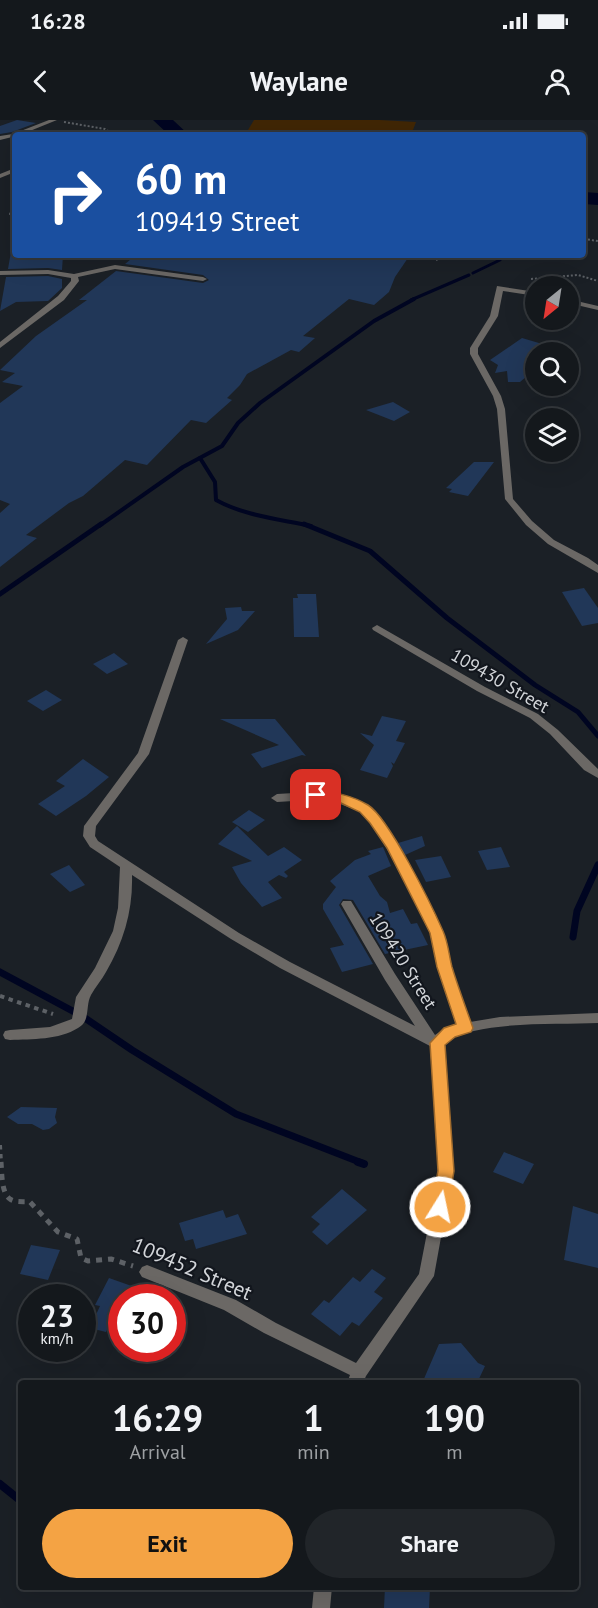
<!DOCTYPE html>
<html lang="en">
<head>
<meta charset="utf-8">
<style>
	body { margin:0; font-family:"PT Sans",sans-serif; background:#212529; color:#f1f3f6; height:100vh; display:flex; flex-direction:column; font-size:22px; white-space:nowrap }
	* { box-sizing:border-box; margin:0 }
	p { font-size:20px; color:#9da0a3 }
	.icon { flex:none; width:33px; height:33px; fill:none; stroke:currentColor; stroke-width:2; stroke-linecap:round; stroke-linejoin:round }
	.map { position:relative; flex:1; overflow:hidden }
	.drawer { position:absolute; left:18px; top:1260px; width:561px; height:210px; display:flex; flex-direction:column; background:#14181c; border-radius:6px; box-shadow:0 6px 24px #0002,0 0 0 2px #33373b }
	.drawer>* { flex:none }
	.guide { position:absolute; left:12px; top:12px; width:574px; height:126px; border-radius:6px; box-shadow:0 6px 24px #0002,0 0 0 2px #33373b; background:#1a4fa0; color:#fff; overflow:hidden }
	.needle { width:39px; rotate:210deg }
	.fabs { position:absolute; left:525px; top:156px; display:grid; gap:12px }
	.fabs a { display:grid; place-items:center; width:54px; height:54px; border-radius:50%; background:#14181c; box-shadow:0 6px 24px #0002,0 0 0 2px #33373b; font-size:30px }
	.speed { position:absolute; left:18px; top:1164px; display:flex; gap:12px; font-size:30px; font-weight:700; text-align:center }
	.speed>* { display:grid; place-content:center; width:78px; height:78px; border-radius:50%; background:#14181c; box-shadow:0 6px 24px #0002,0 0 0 2px #33373b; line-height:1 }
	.speed small { font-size:15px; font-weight:400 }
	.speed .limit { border:9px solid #d22; background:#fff; color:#111 }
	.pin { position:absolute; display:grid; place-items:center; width:51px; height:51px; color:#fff; margin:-26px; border-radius:12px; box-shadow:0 3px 9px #0006 }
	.me { position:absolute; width:66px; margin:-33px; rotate:10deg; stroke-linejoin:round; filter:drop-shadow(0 0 4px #0008) }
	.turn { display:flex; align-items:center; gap:21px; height:126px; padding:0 24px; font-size:27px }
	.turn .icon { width:78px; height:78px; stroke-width:2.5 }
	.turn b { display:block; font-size:42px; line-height:51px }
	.eta { display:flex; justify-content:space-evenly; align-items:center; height:102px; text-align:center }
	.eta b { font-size:36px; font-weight:600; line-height:42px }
	.button { display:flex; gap:12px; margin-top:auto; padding:12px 24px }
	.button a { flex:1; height:69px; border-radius:36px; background:#f4a344; color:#111; font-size:24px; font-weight:600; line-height:69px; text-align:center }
	.button a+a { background:#212529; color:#f1f3f6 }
	.status { display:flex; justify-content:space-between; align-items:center; height:42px; padding:0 30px; background:#14181c; direction:ltr }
	.status svg { height:16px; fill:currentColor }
	header { display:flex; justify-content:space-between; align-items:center; height:78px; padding:0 24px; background:#14181c; font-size:27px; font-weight:600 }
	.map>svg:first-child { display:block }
</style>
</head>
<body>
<div class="status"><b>16:28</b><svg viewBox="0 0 49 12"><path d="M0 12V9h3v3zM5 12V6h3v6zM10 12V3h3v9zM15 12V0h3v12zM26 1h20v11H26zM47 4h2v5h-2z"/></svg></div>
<header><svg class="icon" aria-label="back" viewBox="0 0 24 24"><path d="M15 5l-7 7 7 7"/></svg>Waylane<svg class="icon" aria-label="person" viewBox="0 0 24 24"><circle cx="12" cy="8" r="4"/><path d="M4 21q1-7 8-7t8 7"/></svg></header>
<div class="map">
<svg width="598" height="1488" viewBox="0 0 598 1488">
	<rect width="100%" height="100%" fill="#1b2026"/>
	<!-- green -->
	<path fill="#402605" d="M254,0H380L416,2L411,15H245Z"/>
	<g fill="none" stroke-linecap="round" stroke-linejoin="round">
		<!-- stream-far4 -->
		<g stroke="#000521" stroke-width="3">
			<path d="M473,153L500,140L503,135"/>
			<path d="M411,180L469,155"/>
		</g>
		<!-- stream-far3 -->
		<g stroke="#000521" stroke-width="4">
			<path d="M200,338L215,362L216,380C245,396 279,399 311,406"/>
			<path d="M99,406L183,347L222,326L238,303L260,283L374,201L414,179"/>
		</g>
		<!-- stream-far2 -->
		<g stroke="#000521" stroke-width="5">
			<path d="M304,404L370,431L447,498L535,565L578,592L598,616"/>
			<path d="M0,474L101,404"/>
		</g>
		<!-- stream-far1 -->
		<g stroke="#000521" stroke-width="7">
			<path d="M573,817L577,791L598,745"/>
			<path d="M0,852L82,896L132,930L236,994L362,1043"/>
		</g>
		<!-- stream -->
		<g stroke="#000521" stroke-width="8">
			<path d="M358,1042L364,1044"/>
			<path d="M0,1364L21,1381"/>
		</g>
		<!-- river -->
		<g fill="#000521" fill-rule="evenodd">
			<path d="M153,0H173L189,15H169Z"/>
			<path d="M584,72L598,73V85L584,84Z"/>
		</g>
	</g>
	<!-- building -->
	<g fill="#213758">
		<path d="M17,0L36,3L12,12L0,14V6Z"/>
		<path d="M12,126L15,127V135H63L62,150L48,148L8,149Z"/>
		<path d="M136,135H410L395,157L389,172L374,185L349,179L303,216L315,218L299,232L291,230L247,254L240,265L227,278L232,280L206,303L191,300L147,345L125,340L83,376L69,383L26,415L37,418L0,447V393L10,384L0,380V283L23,266L2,262L15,253L0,250L36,216L87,180H79L116,151L203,163L209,160L203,155L125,144Z"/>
		<path d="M48,156L62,159V168L48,181L16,182L0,191L6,157Z"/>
		<path d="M522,218L549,226L541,232H536V237L524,247L534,250L520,262H508L507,251L495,253L498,245L490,240Z"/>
		<path d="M393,282L410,292L394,301L366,290Z"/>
		<path d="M474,342H494L468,376L449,372L452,369L446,368Z"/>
		<path d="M584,468L598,488V503L582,506L562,472Z"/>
		<path d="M297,474H316L319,517H294L293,478H298Z"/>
		<path d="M241,487L242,491H255L238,510L206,524L227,499L225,488Z"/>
		<path d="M114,533L128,544L107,554L93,544Z"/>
		<path d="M46,570L62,580L43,591L27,581Z"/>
		<path d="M382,596L406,601L396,621L405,623L394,644L391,642L393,646L387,658L360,650L374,625L360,613L372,616Z"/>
		<path d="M220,599H275L306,636L302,635L262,648L251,634L279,625Z"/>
		<path d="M83,639L109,657L86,676L56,696L38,684L65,666L56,661Z"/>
		<path d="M249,690L265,700L248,712L232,702Z"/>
		<path d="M237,706L268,736L284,727L302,740L284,752L288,756L286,758L279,755L268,762L282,778L262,787L241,763L232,747L252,741L218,724Z"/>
		<path d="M422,716L425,726L405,735L398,723Z"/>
		<path d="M383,727L391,746L368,756L380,776L387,782L390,793L403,789L411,804L417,803L428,825L385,834L353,780L343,779L339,785L373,844L342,852L330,828L344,825L323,789V784L336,767L330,761L355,740L371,734L368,731Z"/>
		<path d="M501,727L510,747L487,750L478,731Z"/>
		<path d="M441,736L451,757L426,762L415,740Z"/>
		<path d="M69,745L85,765L70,772L50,754Z"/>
		<path d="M21,987L57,988L55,997L57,1003L49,1009L43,1010L32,1004H18L7,997Z"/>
		<path d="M504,1032L534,1044L523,1064L493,1052Z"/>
		<path d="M342,1069L367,1090L327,1125L312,1112L320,1104L311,1097Z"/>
		<path d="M573,1086L598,1094V1148L564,1140Z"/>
		<path d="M223,1090L226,1098L238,1094L247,1114L196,1129L193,1119L185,1121L179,1103Z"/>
		<path d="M31,1125L60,1130L48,1160L20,1154Z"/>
		<path d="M372,1149L386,1158L374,1172L383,1178L359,1206L352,1202L340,1216L311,1194L324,1180L329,1183L353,1157L360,1162Z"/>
		<path d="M109,1158L157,1175L156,1178H122V1194L115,1192L106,1212L90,1208L100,1186L95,1185Z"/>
		<path d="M461,1223L478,1243L485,1246L478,1261L470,1258L423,1261L439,1224Z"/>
		<path d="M385,1467H430L429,1488H384Z"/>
	</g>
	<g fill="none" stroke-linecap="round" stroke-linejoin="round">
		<!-- path-far2 -->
		<g stroke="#5d6166" stroke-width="2" stroke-dasharray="2 2" stroke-linecap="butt">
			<path d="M64,2L105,9L115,15"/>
			<path d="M15,86L10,94L15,100"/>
			<path d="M584,119L598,121"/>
			<path d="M184,135L211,137"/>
			<path d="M561,135L565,139"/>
			<path d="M436,140L446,135"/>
			<path d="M531,159L578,155L598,161"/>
		</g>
		<!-- path-far1 -->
		<g stroke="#5d6166" stroke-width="4" stroke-dasharray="4.5 4.5" stroke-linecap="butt">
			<path d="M0,876L53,894"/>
			<path d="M0,1025L1,1043"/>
		</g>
		<!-- path -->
		<path stroke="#5d6166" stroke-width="5" stroke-dasharray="6 6" stroke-linecap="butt" d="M1,1042C2,1052 1,1073 10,1079C15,1083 24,1081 30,1082L58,1112L77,1119L81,1138L88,1141L111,1139L133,1146"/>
		<!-- minor -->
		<g fill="#6b6865" fill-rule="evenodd">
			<path d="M49,0H57L20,15L0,20V16L13,14Z"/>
			<path d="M15,48V52L0,58V54Z"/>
			<path d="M115,145L203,157L207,159L203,161L115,149L78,157L79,161L64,180L0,228V222L58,176L71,161V158L48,154L0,155V151L48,150L74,154Z"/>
			<path d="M497,166L536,172V176L503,171L498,196L478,228V234L501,276L505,289L513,379L532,401L554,420L588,438L598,445V453L548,424L526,405L505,379L497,289L493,276L470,234V228L490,196Z"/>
			<path d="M568,179L598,186V190L568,183Z"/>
			<path d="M377,505L485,567L538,594L558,610L598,649V658L584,650L550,614L530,598L477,571L373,510L372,508Z"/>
			<path d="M183,517L188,520L149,634L96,706L95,716L98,721L239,813L290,842L415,906L385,860L341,784L343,781H351L395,854L435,915L445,908L457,905L439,847L431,813L387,729L371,703L361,692L327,679L277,682L271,678L277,674L328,671L369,686L379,697L399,728L443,813L451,847L470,902L500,897L598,893V903C556,905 480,900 445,922L453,1051L434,1156L366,1256L363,1263H347L350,1255L264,1213L224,1190L142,1157L139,1152L142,1147L147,1145L236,1180L276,1203L356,1243L419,1154L439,1051L430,926L280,848L231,819L132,755C133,790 124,821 106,852C102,860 95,867 91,875C85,886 91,901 78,908C59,920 32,919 10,920L5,919L3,915L5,911L10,910L50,907L72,899L76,877L95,848L113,811L118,788L120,747L90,727L83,716L84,706L138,633L178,520Z"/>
			<path d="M314,1467H332L330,1488H312Z"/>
		</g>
	</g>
	<!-- route -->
	<path fill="#f4a344" stroke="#9f6a2c" stroke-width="1.5" d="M316,671C333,671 353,676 368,685C389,698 432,786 443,811C448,822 449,835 452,847C458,867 466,888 473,908L471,912L455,917L445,925L454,1051L448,1087L446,1092L440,1094L434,1092L431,1087L438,1051L430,923L444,908L456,904L437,847L430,813L387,728L370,703L360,692L341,683L311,678L309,675Z"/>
	<g text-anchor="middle" stroke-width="4.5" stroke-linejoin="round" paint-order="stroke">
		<!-- street labels -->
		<g font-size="18" fill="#d2d5d9" stroke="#12161d">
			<text transform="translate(500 561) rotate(30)" y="6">109430 Street</text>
			<text transform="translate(403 841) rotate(58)" y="6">109420 Street</text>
		</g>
		<!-- near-street labels -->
		<g font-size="21" fill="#d2d5d9" stroke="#12161d">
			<text transform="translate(192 1149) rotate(23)" y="7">109452 Street</text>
		</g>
	</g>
</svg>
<div class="fabs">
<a><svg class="needle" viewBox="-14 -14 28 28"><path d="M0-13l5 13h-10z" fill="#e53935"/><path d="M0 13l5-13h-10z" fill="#9da0a3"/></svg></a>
<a><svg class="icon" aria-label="search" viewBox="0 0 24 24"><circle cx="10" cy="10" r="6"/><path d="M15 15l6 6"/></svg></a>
<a><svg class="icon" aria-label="layers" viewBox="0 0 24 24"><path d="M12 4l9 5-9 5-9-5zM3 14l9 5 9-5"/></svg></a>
</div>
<div class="speed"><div>23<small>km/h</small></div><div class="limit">30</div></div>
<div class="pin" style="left:316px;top:675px;background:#d93025"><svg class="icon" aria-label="arrive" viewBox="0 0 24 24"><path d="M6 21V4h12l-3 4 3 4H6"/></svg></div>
<svg class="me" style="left:440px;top:1087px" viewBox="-20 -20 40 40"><circle r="17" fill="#f4a344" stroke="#fff" stroke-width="3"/><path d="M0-11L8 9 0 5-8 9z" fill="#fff"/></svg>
<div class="guide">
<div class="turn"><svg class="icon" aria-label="right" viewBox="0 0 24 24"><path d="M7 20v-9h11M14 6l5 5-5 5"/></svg><div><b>60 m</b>109419 Street</div></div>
</div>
<section class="drawer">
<div class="eta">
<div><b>16:29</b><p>Arrival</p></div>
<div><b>1</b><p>min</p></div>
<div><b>190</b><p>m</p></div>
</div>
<div class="button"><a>Exit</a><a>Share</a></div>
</section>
</div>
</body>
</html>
